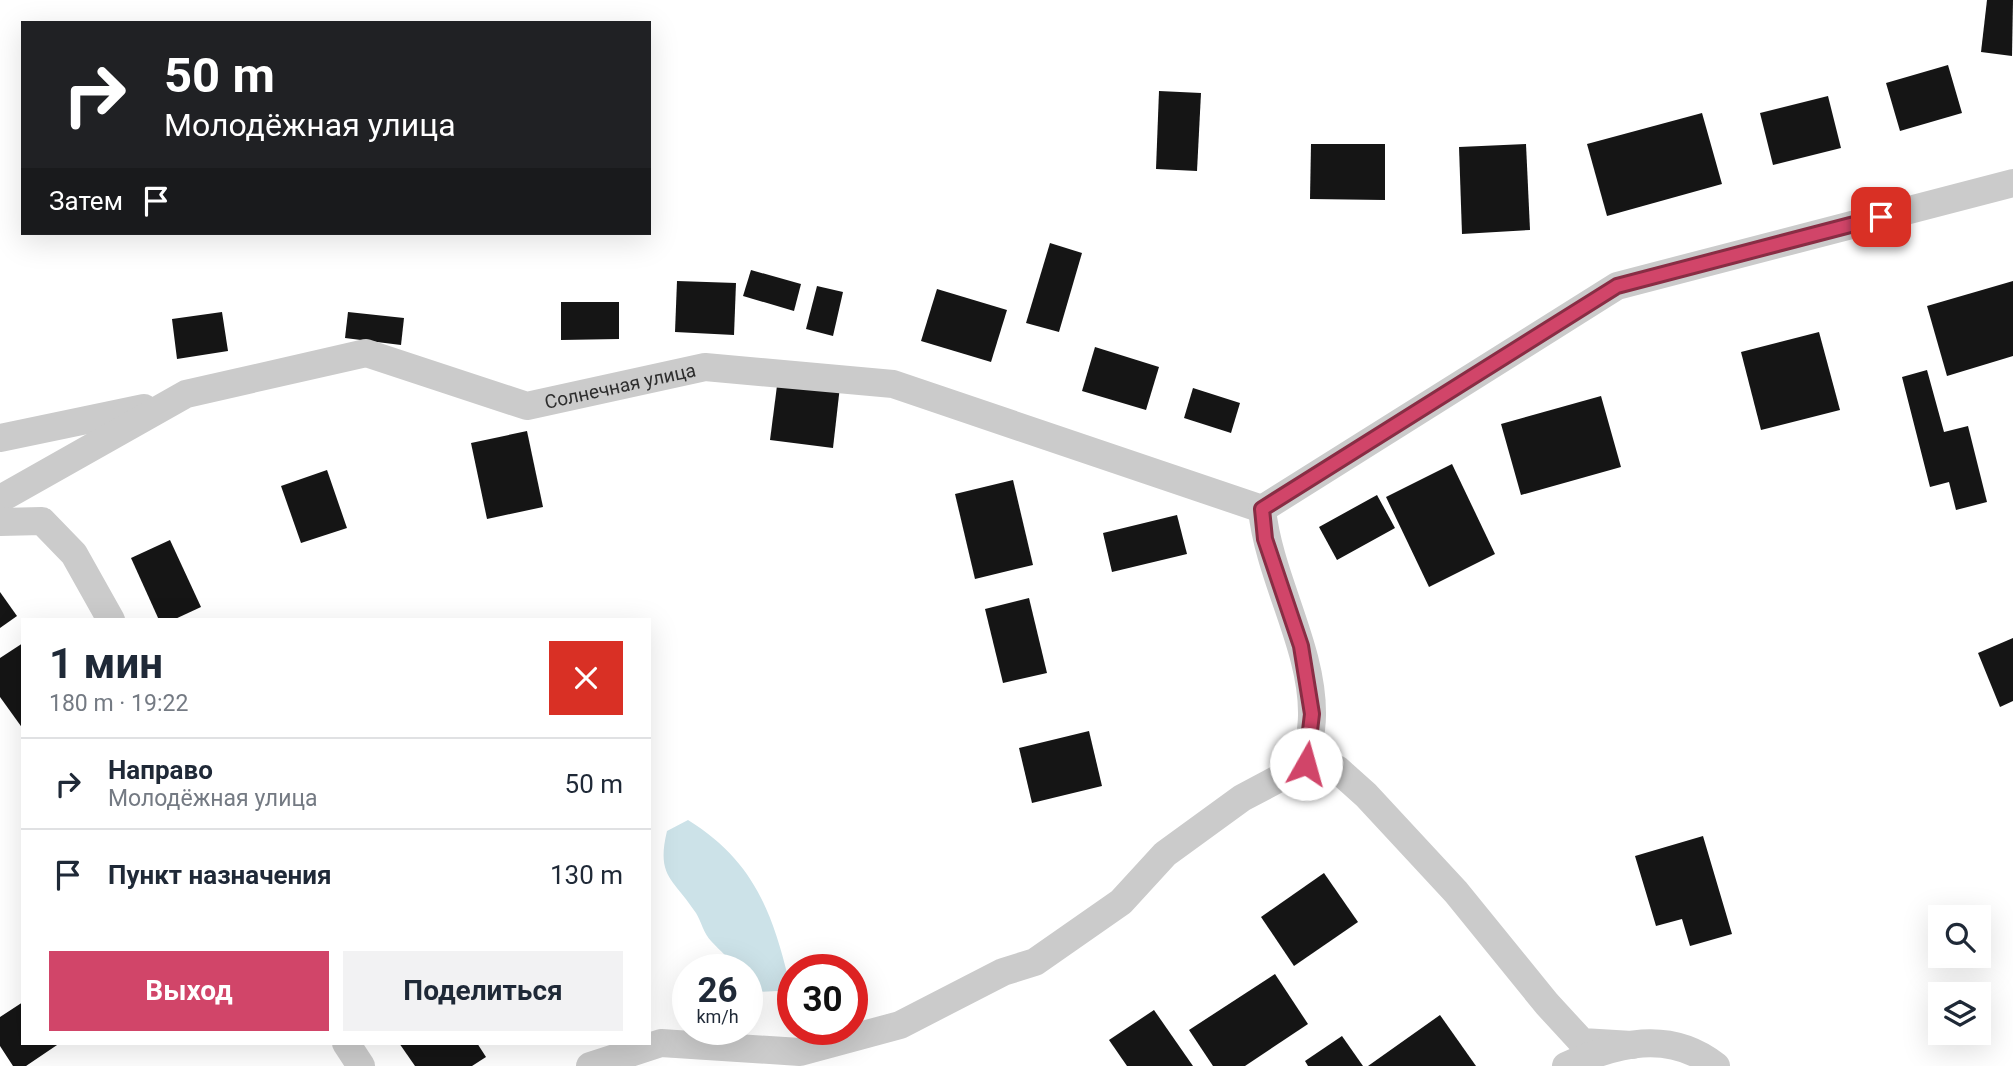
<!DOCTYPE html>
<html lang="ru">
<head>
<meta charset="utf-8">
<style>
	body { margin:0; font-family:Roboto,sans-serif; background:#f2f2f3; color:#1f2937; height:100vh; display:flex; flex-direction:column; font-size:26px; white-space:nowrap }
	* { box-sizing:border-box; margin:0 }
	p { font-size:23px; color:#747a83 }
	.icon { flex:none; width:38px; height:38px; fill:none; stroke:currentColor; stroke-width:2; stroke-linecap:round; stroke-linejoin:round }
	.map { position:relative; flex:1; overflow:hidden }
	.panel { position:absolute; left:21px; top:618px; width:630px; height:427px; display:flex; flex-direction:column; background:#fff; border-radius:0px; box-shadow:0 7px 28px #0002 }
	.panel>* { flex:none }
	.hud { position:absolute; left:21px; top:21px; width:630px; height:214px; border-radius:0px; box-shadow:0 7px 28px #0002; background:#202124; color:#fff; overflow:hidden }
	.fabs { position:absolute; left:1928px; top:905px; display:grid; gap:14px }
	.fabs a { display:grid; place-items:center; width:63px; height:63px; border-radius:0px; background:#fff; box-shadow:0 7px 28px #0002; font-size:35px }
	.speed { position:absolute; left:672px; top:954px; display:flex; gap:14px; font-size:35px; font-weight:700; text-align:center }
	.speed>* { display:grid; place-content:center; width:91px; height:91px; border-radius:50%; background:#fff; box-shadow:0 7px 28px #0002; line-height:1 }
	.speed small { font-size:18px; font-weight:400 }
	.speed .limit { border:10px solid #d22; background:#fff; color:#111 }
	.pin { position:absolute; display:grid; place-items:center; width:60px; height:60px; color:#fff; margin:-30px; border-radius:14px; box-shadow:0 4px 10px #0006 }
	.me { position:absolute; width:77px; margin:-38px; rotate:7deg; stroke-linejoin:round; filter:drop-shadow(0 0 5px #0008) }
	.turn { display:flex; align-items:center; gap:24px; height:147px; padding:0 28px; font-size:32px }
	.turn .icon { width:91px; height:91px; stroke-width:2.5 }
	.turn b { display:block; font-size:49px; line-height:60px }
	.then { display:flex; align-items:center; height:66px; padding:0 28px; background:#0003; gap:14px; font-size:26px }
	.round { display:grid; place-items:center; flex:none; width:74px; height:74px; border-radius:0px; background:#f2f2f3 }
	.head { display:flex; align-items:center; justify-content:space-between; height:119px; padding:0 28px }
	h1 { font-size:42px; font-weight:700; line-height:52px }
	.action { display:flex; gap:14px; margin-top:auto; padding:14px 28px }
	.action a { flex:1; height:80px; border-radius:0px; background:#d14569; color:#fff; font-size:28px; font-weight:700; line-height:80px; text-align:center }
	.action a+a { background:#f2f2f3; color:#1f2937 }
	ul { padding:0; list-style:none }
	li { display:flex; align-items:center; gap:21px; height:91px; padding:0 28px; border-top:2px solid #e0e1e3 }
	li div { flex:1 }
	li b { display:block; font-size:26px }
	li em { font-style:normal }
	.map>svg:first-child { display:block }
</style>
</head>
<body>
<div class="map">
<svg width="2013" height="1066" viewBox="0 0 2013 1066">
	<rect width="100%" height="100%" fill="#fff"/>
	<!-- water -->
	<path fill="#cce2e8" d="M688,820C751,859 771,908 788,977L778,991L754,992L747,986V970L735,969C728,956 721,952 711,941C704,934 701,921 696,913C673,878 656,877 667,831Z"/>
	<!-- building -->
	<g fill="#151515">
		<path d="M1987,0H2013L2012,56L1981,52Z"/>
		<path d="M1948,65L1962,113L1900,131L1886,83Z"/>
		<path d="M1159,91L1201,93L1197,171L1156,169Z"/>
		<path d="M1828,96L1841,148L1773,165L1760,113Z"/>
		<path d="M1702,113L1722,184L1607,216L1587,144Z"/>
		<path d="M1311,144H1385V200L1310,199Z"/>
		<path d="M1526,144L1530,230L1462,234L1459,147Z"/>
		<path d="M1050,243L1082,253L1059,332L1026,323Z"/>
		<path d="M751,270L801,284L794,311L743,296Z"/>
		<path d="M677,281L736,283L734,335L675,332Z"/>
		<path d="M2013,281V356L1947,376L1927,306Z"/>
		<path d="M817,286L843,292L833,336L806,329Z"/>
		<path d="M937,289L1007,310L991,362L921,341Z"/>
		<path d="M561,302H619V339L561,340Z"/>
		<path d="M222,312L228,351L177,359L172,319Z"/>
		<path d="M348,312L404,318L401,345L345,338Z"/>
		<path d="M1819,332L1840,410L1761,430L1741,352Z"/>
		<path d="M1095,347L1159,367L1146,410L1082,391Z"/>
		<path d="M1927,370L1944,432L1968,426L1987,502L1956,510L1949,482L1930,487L1902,377Z"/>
		<path d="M778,378L840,386L833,448L770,440Z"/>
		<path d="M1193,388L1240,403L1231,433L1184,418Z"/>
		<path d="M1601,396L1621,467L1521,495L1501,424Z"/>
		<path d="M527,431L543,507L487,519L471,443Z"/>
		<path d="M1452,464L1495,554L1429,587L1386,497Z"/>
		<path d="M327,470L347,528L301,543L281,486Z"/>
		<path d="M1013,480L1033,565L975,579L955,494Z"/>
		<path d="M1377,495L1395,528L1337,560L1319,527Z"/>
		<path d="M1177,515L1187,554L1112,572L1103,533Z"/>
		<path d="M170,540L201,607L173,620H159L131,558Z"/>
		<path d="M0,592L17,616L0,628Z"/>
		<path d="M1029,598L1047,673L1003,683L985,609Z"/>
		<path d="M2013,638V701L2000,707L1978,653Z"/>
		<path d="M23,643V729L0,697V658Z"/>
		<path d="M1089,731L1102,786L1032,803L1019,748Z"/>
		<path d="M1703,836L1732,934L1690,946L1682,919L1656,926L1635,856Z"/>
		<path d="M1324,873L1358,922L1294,966L1261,917Z"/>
		<path d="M1275,974L1308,1024L1245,1066H1213L1189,1030Z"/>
		<path d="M23,1002V1043H60L26,1066H13L0,1046V1017Z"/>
		<path d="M1154,1010L1193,1066H1127L1109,1040Z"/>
		<path d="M1440,1015L1476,1066H1368Z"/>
		<path d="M1342,1036L1363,1066H1308L1305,1061Z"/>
		<path d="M399,1043H477L486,1057L472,1066H415Z"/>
	</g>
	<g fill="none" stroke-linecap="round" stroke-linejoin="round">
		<!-- minor -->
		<g stroke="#cbcbcb" stroke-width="28">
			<path d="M0,438L144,408"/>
			<path id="s1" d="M0,499L186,394L366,353L527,406L705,367L893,384L1262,509"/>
			<path d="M1262,509L1617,286L2013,183"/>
			<path d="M1262,509C1269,578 1313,647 1312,715C1312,731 1308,748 1306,764"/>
			<path d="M0,522L42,521L74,554L111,620"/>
			<path d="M346,1043L361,1066"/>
			<path d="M590,1066L661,1043L800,1052L900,1025L1003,972L1035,962L1121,902L1165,854L1242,798L1306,764L1337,769L1366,795L1456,892L1547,1004L1582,1042L1632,1045"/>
			<path d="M1566,1066C1616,1043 1669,1029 1716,1066"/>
		</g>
	</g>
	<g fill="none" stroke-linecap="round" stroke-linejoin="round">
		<defs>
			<path id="route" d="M1306,764L1312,714L1301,646L1265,539L1262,509L1617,286L1881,217"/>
		</defs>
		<!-- route casing -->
		<use href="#route" stroke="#882d44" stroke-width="18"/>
		<!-- route -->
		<use href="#route" stroke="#d14569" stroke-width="12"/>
	</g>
	<g text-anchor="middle" stroke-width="7" stroke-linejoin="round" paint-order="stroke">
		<!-- street labels -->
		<g font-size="19" fill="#2e2e2e" stroke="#fff">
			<text dy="7" stroke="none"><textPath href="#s1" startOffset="663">Солнечная улица</textPath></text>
		</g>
	</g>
</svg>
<div class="fabs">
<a><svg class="icon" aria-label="search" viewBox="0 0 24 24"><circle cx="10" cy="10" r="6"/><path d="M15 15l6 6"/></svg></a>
<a><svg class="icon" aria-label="layers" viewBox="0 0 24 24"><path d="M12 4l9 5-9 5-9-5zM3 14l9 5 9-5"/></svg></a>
</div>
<div class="speed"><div>26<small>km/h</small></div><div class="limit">30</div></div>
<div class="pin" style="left:1881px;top:217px;background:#d93025"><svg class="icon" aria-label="arrive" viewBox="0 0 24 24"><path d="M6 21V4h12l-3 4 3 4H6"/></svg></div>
<svg class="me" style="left:1306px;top:764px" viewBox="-20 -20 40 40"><circle r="19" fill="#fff"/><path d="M0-13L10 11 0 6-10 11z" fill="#d14569"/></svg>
<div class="hud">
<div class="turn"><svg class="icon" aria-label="right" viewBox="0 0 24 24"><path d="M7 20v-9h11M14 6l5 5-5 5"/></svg><div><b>50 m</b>Молодёжная улица</div></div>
<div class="then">Затем<svg class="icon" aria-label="arrive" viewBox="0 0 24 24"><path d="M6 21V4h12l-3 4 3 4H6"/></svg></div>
</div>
<section class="panel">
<div class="head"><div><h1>1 мин</h1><p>180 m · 19:22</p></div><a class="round" style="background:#d93025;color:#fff"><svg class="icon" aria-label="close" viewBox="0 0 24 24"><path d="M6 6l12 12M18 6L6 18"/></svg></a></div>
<ul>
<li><svg class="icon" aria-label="right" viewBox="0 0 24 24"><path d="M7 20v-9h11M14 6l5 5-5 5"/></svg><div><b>Направо</b><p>Молодёжная улица</p></div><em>50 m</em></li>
<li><svg class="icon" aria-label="arrive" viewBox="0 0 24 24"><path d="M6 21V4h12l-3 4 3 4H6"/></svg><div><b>Пункт назначения</b></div><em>130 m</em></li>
</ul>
<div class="action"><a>Выход</a><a>Поделиться</a></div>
</section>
</div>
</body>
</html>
